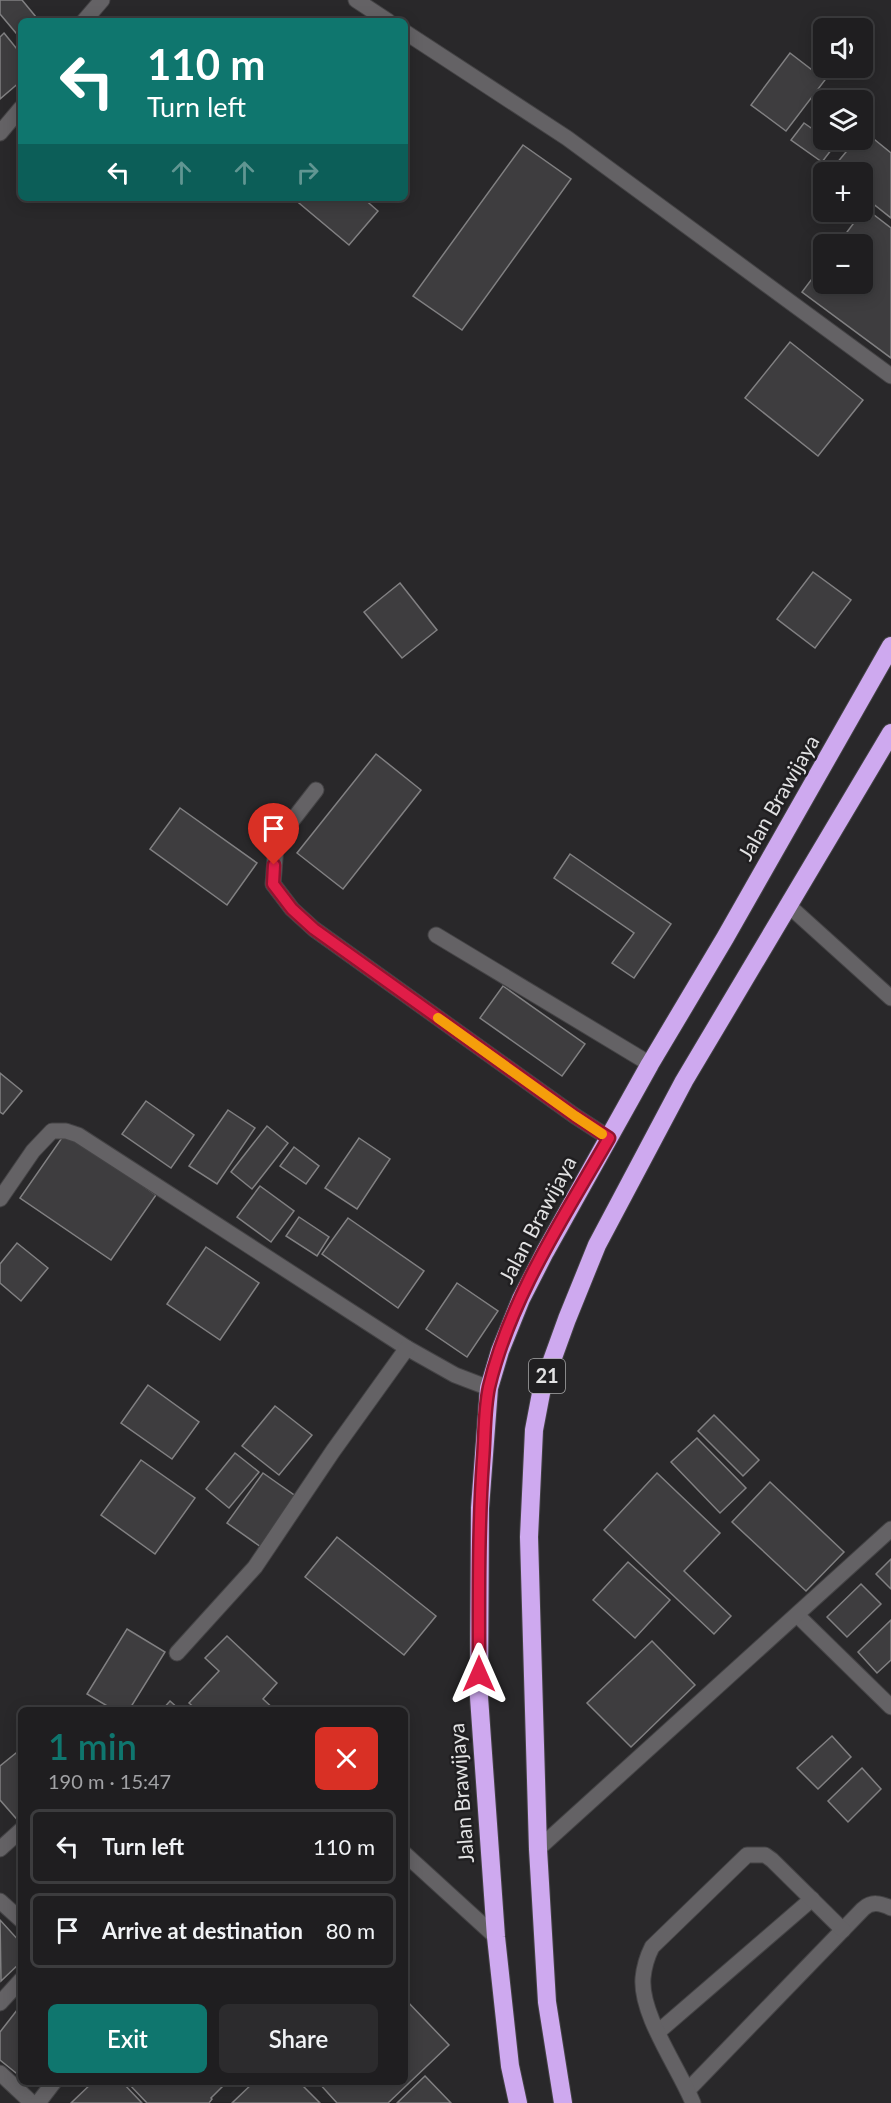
<!DOCTYPE html>
<html lang="en">
<head>
<meta charset="utf-8">
<style>
	body { margin:0; font-family:Lato,sans-serif; background:#2c2b2d; color:#f1f3f6; height:100vh; display:flex; flex-direction:column; font-size:22px; white-space:nowrap }
	* { box-sizing:border-box; margin:0 }
	p { font-size:20px; color:#a1a2a5 }
	.icon { flex:none; width:33px; height:33px; fill:none; stroke:currentColor; stroke-width:2; stroke-linecap:round; stroke-linejoin:round }
	.map { position:relative; flex:1; overflow:hidden }
	.side { position:absolute; left:18px; top:1707px; width:390px; height:378px; display:flex; flex-direction:column; background:#1f1e20; border-radius:9px; box-shadow:0 3px 15px #0003,0 0 0 2px #3c3c3e }
	.side>* { flex:none }
	.hud { position:absolute; left:18px; top:18px; width:390px; height:183px; border-radius:9px; box-shadow:0 3px 15px #0003,0 0 0 2px #3c3c3e; background:#0f766e; color:#fff; overflow:hidden }
	.fabs { position:absolute; left:813px; top:18px; display:grid; gap:12px }
	.fabs a { display:grid; place-items:center; width:60px; height:60px; border-radius:9px; background:#1f1e20; box-shadow:0 3px 15px #0003,0 0 0 2px #3c3c3e; font-size:30px }
	.pin { position:absolute; display:grid; place-items:center; width:51px; height:51px; color:#fff; margin:-62px -26px; border-radius:50% 50% 50% 0; rotate:-45deg; box-shadow:0 0 6px #0007 }
	.pin .icon { rotate:45deg }
	.me { position:absolute; width:66px; margin:-33px; rotate:0deg; stroke-linejoin:round; filter:drop-shadow(0 0 4px #0008) }
	.turn { display:flex; align-items:center; gap:21px; height:126px; padding:0 30px; font-size:27px }
	.turn .icon { width:78px; height:78px; stroke-width:2.5 }
	.turn b { display:block; font-size:42px; line-height:51px }
	.lanes { display:flex; align-items:center; height:57px; padding:0 30px; background:#0003; justify-content:center; gap:30px; direction:ltr }
	.lanes .off { opacity:.35 }
	.round { display:grid; place-items:center; flex:none; width:63px; height:63px; border-radius:9px; background:#2c2b2d }
	.head { display:flex; align-items:center; justify-content:space-between; height:102px; padding:0 30px }
	h1 { font-size:36px; font-weight:600; line-height:45px; color:#0f766e }
	.cta { display:flex; gap:12px; margin-top:auto; padding:12px 30px }
	.cta a { flex:1; height:69px; border-radius:9px; background:#0f766e; color:#fff; font-size:24px; font-weight:600; line-height:69px; text-align:center }
	.cta a+a { background:#2c2b2d; color:#f1f3f6 }
	ul { padding:0; list-style:none }
	li { display:flex; align-items:center; gap:18px; height:75px; margin:0 12px 9px; padding:0 18px; border:3px solid #3c3c3e; border-radius:9px }
	li div { flex:1 }
	li b { display:block; font-size:22px }
	li em { font-style:normal }
	.map>svg:first-child { display:block }
</style>
</head>
<body>
<div class="map">
<svg width="891" height="2103" viewBox="0 0 891 2103">
	<rect width="100%" height="100%" fill="#29282a"/>
	<!-- building -->
	<g fill="#3e3d3f" stroke="#818082" stroke-width="1.5">
		<path d="M0,0H22L36,17L31,21H21V30L16,33L0,14Z"/>
		<path d="M4,33L21,54V81L0,99V37Z"/>
		<path d="M790,53L825,80L786,131L751,105Z"/>
		<path d="M824,110V129L815,123Z"/>
		<path d="M804,123L824,137V140L835,145L822,162L791,140Z"/>
		<path d="M864,131L891,153V218L862,195V172H835L831,170L856,140H862Z"/>
		<path d="M523,145L571,179L462,330L413,296Z"/>
		<path d="M293,198H363L378,211L349,245Z"/>
		<path d="M865,208L891,228V358L802,292L824,263V284H862V244H838Z"/>
		<path d="M790,342L863,400L818,456L745,398Z"/>
		<path d="M813,572L851,600L815,648L777,619Z"/>
		<path d="M400,583L437,630L402,658L364,612Z"/>
		<path d="M376,754L421,790L343,889L297,853Z"/>
		<path d="M180,808L257,863L227,905L150,849Z"/>
		<path d="M570,854L671,924L634,978L612,963L634,933L554,878Z"/>
		<path d="M503,986L585,1044L562,1076L480,1018Z"/>
		<path d="M0,1073L22,1091L3,1114L0,1112Z"/>
		<path d="M146,1101L194,1135L171,1168L122,1134Z"/>
		<path d="M228,1110L255,1128L217,1184L189,1166Z"/>
		<path d="M267,1126L288,1143L252,1189L231,1172Z"/>
		<path d="M66,1132L156,1195L111,1260L20,1198Z"/>
		<path d="M359,1138L390,1159L357,1209L325,1188Z"/>
		<path d="M294,1147L319,1166L306,1184L280,1166Z"/>
		<path d="M260,1186L294,1211L271,1242L237,1217Z"/>
		<path d="M299,1217L329,1237L317,1256L286,1236Z"/>
		<path d="M348,1218L424,1271L398,1308L322,1254Z"/>
		<path d="M17,1243L48,1268L21,1301L0,1283V1264Z"/>
		<path d="M206,1247L259,1283L220,1340L167,1304Z"/>
		<path d="M457,1283L498,1311L467,1357L426,1329Z"/>
		<path d="M148,1385L199,1422L172,1459L121,1423Z"/>
		<path d="M275,1406L312,1435L279,1475L242,1446Z"/>
		<path d="M714,1415L759,1460L743,1476L698,1431Z"/>
		<path d="M697,1438L746,1488L720,1513L671,1462Z"/>
		<path d="M235,1453L259,1472L229,1508L206,1489Z"/>
		<path d="M141,1460L195,1498L155,1554L101,1515Z"/>
		<path d="M263,1473L297,1497L261,1547L227,1523Z"/>
		<path d="M657,1473L720,1533L684,1571L731,1616L714,1634L604,1530Z"/>
		<path d="M770,1482L844,1552L806,1591L732,1522Z"/>
		<path d="M337,1537L436,1616L404,1655L305,1577Z"/>
		<path d="M891,1559V1589L876,1574Z"/>
		<path d="M628,1562L670,1600L635,1638L593,1600Z"/>
		<path d="M861,1584L881,1604L847,1637L827,1617Z"/>
		<path d="M891,1620V1660L877,1673L858,1652Z"/>
		<path d="M127,1629L165,1652L129,1710H114L87,1694Z"/>
		<path d="M227,1636L277,1683L263,1699L275,1710H197L189,1703L219,1671L205,1658Z"/>
		<path d="M652,1641L695,1685L631,1747L587,1703Z"/>
		<path d="M170,1701L180,1710H162Z"/>
		<path d="M832,1736L851,1757L818,1789L797,1768Z"/>
		<path d="M16,1753L21,1759V1824L0,1800V1766Z"/>
		<path d="M862,1768L881,1789L848,1822L828,1801Z"/>
		<path d="M0,1920L21,1943V1962L1,1981Z"/>
		<path d="M405,1999L449,2045L388,2103H337L318,2082H405Z"/>
		<path d="M21,2005V2077L0,2060V2032Z"/>
		<path d="M425,2076L451,2103H397Z"/>
		<path d="M93,2082H122L142,2103H71Z"/>
		<path d="M127,2082H227L211,2098L212,2099L209,2103H147Z"/>
		<path d="M254,2082H299L320,2103H232Z"/>
	</g>
	<g fill="none" stroke-linecap="round" stroke-linejoin="round">
		<defs>
			<g id="minor">
				<path d="M356,0L388,21"/>
				<path d="M84,21L102,0"/>
				<path d="M405,32L567,138L891,376"/>
				<path d="M0,133L21,108"/>
				<path d="M316,790L281,835L276,846L273,884L292,909L314,929L575,1116L609,1138"/>
				<path d="M788,905L891,998"/>
				<path d="M436,935L650,1064"/>
				<path d="M0,1199L33,1151L52,1131H66L78,1135L407,1348L455,1375L489,1388"/>
				<path d="M797,1615L891,1707"/>
				<path d="M177,1653L255,1567L333,1451L407,1348"/>
				<path d="M0,1849L21,1830"/>
				<path d="M538,1849L891,1529"/>
				<path d="M405,1854L496,1937"/>
				<path d="M0,1901L21,1920"/>
				<path d="M0,2003L21,1980"/>
				<path d="M658,2032L812,1899"/>
				<path d="M0,2073L32,2103"/>
				<path d="M688,2090L863,1909C872,1901 880,1903 891,1908"/>
				<path d="M38,2103L54,2082"/>
				<path d="M693,2103C679,2068 640,2015 643,1978C644,1967 647,1957 652,1947L747,1855H765L772,1860L843,1930"/>
			</g>
			<g id="highway">
				<path d="M518,2103L510,2066L496,1937L479,1697L480,1508L489,1388L500,1351L521,1299L545,1252L650,1064L725,938L891,646"/>
				<path d="M563,2103L547,2002L538,1849L529,1537L534,1430L542,1388L567,1319L597,1245L684,1081L891,733"/>
			</g>
		</defs>
		<!-- minor casing -->
		<use href="#minor" stroke="#444345" stroke-width="17"/>
		<!-- highway casing -->
		<use href="#highway" stroke="#444345" stroke-width="20"/>
		<!-- minor -->
		<use href="#minor" stroke="#646265" stroke-width="15"/>
		<!-- highway -->
		<use href="#highway" stroke="#cea9ef" stroke-width="18"/>
	</g>
	<g fill="none" stroke-linecap="round" stroke-linejoin="round">
		<defs>
			<path id="route" d="M274,865L273,884L292,909L314,929L575,1116L609,1138C564,1217 510,1298 489,1387C484,1411 485,1436 483,1460C478,1531 479,1602 479,1674"/>
		</defs>
		<!-- route casing -->
		<use href="#route" stroke="#92132f" stroke-width="15"/>
		<!-- route -->
		<use href="#route" stroke="#e11d48" stroke-width="10"/>
		<!-- slow -->
		<path stroke="#f59e0b" stroke-width="10" d="M438,1018L575,1116L602,1134"/>
	</g>
	<g text-anchor="middle" stroke-width="5" stroke-linejoin="round" paint-order="stroke">
		<!-- shield labels -->
		<rect fill="#201f21" stroke="#a8a8a9" stroke-width="1.5" x="529" y="1359" width="36" height="34" rx="4.5"/>
		<g font-size="20" font-weight="bold" fill="#e2e2e3">
			<text x="547" y="1383">21</text>
		</g>
		<!-- street labels -->
		<g font-size="21" fill="#e2e2e3" stroke="#201f21">
			<text transform="translate(779 798) rotate(-60)" y="7">Jalan Brawijaya</text>
			<text transform="translate(538 1220) rotate(-62)" y="7">Jalan Brawijaya</text>
			<text transform="translate(462 1793) rotate(-94)" y="7">Jalan Brawijaya</text>
		</g>
	</g>
</svg>
<div class="fabs">
<a><svg class="icon" aria-label="sound" viewBox="0 0 24 24"><path d="M4 9h4l5-4v14l-5-4H4zM17 9q2 3 0 6"/></svg></a>
<a><svg class="icon" aria-label="layers" viewBox="0 0 24 24"><path d="M12 4l9 5-9 5-9-5zM3 14l9 5 9-5"/></svg></a>
<a>+</a>
<a>−</a>
</div>
<div class="pin" style="left:274px;top:865px;background:#d93025"><svg class="icon" aria-label="arrive" viewBox="0 0 24 24"><path d="M6 21V4h12l-3 4 3 4H6"/></svg></div>
<svg class="me" style="left:479px;top:1674px" viewBox="-20 -20 40 40"><path d="M0-17L14 15 0 8-14 15z" fill="#e11d48" stroke="#fff" stroke-width="4"/></svg>
<div class="hud">
<div class="turn"><svg class="icon" aria-label="left" viewBox="0 0 24 24"><path d="M17 20v-9H6M10 6l-5 5 5 5"/></svg><div><b>110 m</b>Turn left</div></div>
<div class="lanes"><svg class="icon" aria-label="left" viewBox="0 0 24 24"><path d="M17 20v-9H6M10 6l-5 5 5 5"/></svg><svg class="icon off" aria-label="ahead" viewBox="0 0 24 24"><path d="M12 20V5M6 11l6-6 6 6"/></svg><svg class="icon off" aria-label="ahead" viewBox="0 0 24 24"><path d="M12 20V5M6 11l6-6 6 6"/></svg><svg class="icon off" aria-label="right" viewBox="0 0 24 24"><path d="M7 20v-9h11M14 6l5 5-5 5"/></svg></div>
</div>
<section class="side">
<div class="head"><div><h1>1 min</h1><p>190 m · 15:47</p></div><a class="round" style="background:#d93025;color:#fff"><svg class="icon" aria-label="close" viewBox="0 0 24 24"><path d="M6 6l12 12M18 6L6 18"/></svg></a></div>
<ul>
<li><svg class="icon" aria-label="left" viewBox="0 0 24 24"><path d="M17 20v-9H6M10 6l-5 5 5 5"/></svg><div><b>Turn left</b></div><em>110 m</em></li>
<li><svg class="icon" aria-label="arrive" viewBox="0 0 24 24"><path d="M6 21V4h12l-3 4 3 4H6"/></svg><div><b>Arrive at destination</b></div><em>80 m</em></li>
</ul>
<div class="cta"><a>Exit</a><a>Share</a></div>
</section>
</div>
</body>
</html>
